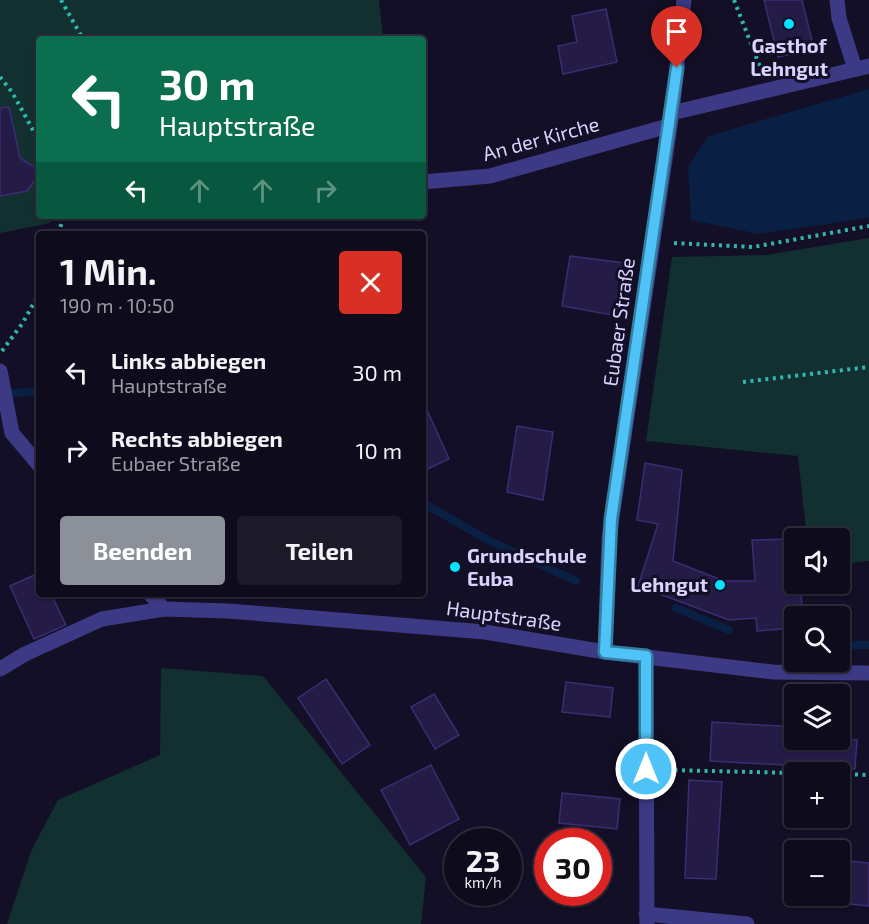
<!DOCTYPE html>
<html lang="de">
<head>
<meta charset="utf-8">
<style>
	body { margin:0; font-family:"Exo 2",sans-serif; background:#1c1929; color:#f1f3f6; height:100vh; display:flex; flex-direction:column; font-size:22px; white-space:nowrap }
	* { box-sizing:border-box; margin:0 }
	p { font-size:20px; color:#9b9ba3 }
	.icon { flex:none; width:33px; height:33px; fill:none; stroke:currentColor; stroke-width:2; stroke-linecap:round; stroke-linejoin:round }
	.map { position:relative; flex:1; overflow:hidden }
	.details { position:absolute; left:36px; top:231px; width:390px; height:366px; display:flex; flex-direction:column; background:#0e0b1c; border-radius:6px; box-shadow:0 2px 4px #0004,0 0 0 2px #2e2b3b }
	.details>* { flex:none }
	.hud { position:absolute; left:36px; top:36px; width:390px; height:183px; border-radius:6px; box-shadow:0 2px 4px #0004,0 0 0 2px #2e2b3b; background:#0b6e4f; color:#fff; overflow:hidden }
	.buttons { position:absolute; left:784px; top:528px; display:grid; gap:12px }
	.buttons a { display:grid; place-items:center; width:66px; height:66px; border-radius:6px; background:#0e0b1c; box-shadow:0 2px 4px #0004,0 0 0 2px #2e2b3b; font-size:30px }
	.speed { position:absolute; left:444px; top:828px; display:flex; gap:12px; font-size:30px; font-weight:700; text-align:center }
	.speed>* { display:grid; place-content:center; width:78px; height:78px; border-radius:50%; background:#0e0b1c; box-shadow:0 2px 4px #0004,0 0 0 2px #2e2b3b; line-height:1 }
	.speed small { font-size:15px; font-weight:400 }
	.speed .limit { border:9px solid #d22; background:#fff; color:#111 }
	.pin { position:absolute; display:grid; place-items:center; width:51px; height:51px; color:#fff; margin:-62px -26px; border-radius:50% 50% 50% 0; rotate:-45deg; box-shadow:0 0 6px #0007 }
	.pin .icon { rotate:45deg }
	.me { position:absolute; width:66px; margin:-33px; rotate:0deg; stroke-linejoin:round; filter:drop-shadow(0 0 4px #0008) }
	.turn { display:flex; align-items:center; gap:21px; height:126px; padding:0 24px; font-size:27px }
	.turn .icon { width:78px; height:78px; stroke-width:2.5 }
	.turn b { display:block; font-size:42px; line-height:51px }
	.lanes { display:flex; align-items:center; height:57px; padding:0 24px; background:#0003; justify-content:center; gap:30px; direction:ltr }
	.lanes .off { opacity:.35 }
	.round { display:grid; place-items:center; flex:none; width:63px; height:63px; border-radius:6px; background:#1c1929 }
	.head { display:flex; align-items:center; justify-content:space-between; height:102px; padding:0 24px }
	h1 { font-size:36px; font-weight:700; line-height:45px }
	.button { display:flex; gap:12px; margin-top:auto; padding:12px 24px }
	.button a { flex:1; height:69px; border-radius:6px; background:#8c9099; color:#fff; font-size:24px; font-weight:700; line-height:69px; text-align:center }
	.button a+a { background:#1c1929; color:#f1f3f6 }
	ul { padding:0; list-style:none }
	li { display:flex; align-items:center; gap:18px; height:78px; padding:0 24px }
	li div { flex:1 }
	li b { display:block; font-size:22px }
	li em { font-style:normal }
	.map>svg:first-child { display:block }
</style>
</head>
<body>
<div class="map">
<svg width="869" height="924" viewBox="0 0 869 924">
	<rect width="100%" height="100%" fill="#130f26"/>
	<!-- green -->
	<g fill="#12302f">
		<path d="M0,0H379L383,39H39V216H50V223L0,233Z"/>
		<path d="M869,238V561L840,564V538H807L798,456L646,441L672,257L766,255Z"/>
		<path d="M161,668L263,676L426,877L421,924H7L32,849L58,800L160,755Z"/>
	</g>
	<!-- water -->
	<path fill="#0a1f44" d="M869,89V218L759,234L691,220L688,167L708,136Z"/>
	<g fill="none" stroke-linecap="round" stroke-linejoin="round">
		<!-- stream -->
		<g stroke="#0a1f44" stroke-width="8">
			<path d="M4,394L39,391"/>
			<path d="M423,503L488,540L576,581"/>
			<path d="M676,608L729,630"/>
			<path d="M840,645H869"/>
		</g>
	</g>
	<!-- building -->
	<g fill="#241b47" stroke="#3b2d73" stroke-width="1.5">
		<path d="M764,0H802L814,49L778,57Z"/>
		<path d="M606,9L617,62L563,74L558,46L577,42L572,16Z"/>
		<path d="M9,107L20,158L36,168L38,176L27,191L0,196V108Z"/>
		<path d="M570,256L632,264L623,317L562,306Z"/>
		<path d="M423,401L449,459L423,471Z"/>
		<path d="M517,426L553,432L543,500L507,492Z"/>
		<path d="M645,463L682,470L673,561L724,581H755L752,540L795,539V584H800L803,616H795V628L757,631L756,618L729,620L638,586L658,524L637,520Z"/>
		<path d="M39,573V594H51L66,625L34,639L10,586Z"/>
		<path d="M326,679L370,745L342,764L298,698Z"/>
		<path d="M566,682L613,688L610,717L562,712Z"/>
		<path d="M434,694L459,735L435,749L411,707Z"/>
		<path d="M712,722L795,727V740H857L855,769L710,761Z"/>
		<path d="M431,765L459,819L410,845L381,790Z"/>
		<path d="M689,780L722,782L716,879L685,878Z"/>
		<path d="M562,793L620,799L617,829L559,823Z"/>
		<path d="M840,860L869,863V906L840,903Z"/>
	</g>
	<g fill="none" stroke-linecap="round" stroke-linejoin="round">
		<!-- path -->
		<g stroke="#2fb8b0" stroke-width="4" stroke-dasharray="3 4.5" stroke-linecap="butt">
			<path d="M61,0L83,39"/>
			<path d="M734,0L762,72"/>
			<path d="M0,77L12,92L39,141"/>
			<path d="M58,234L64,216"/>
			<path d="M674,243L753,247L869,226"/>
			<path d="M2,351L22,324L39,294"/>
			<path d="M743,382L869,367"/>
			<path d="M667,770L795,773"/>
			<path d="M840,774L869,775"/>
		</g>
		<!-- minor -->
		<g stroke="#3d3a85" stroke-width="15">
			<path d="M837,0L839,18L855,69"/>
			<path d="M672,113L869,66"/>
			<path d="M423,182L490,176L668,126"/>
			<path d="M0,371L12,433L39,465"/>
			<path d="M150,594L164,609"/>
			<path d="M605,652L609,538L672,113L684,0"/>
			<path d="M646,656L647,924"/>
			<path d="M0,669L25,654L102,619L164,609L228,611L485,632L605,652L773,672L869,673"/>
			<path d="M646,914L747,924"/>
		</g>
	</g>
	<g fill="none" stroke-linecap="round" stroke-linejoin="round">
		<defs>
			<path id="route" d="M646,769V656L605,652L611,519L677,68"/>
		</defs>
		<!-- route casing -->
		<use href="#route" stroke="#337fa1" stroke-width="15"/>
		<!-- route -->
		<use href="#route" stroke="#4fc3f7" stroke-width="10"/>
	</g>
	<!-- markers -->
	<g fill="#00e5ff" stroke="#130f26" stroke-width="2">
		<circle cx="789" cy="24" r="6"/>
		<circle cx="455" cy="567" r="6"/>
		<circle cx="720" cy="585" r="6"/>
	</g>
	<g text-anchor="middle" stroke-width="6" stroke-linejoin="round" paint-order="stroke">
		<!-- poi labels -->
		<g font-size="20" font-weight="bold" fill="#d9d4ff" stroke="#130f26">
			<text x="789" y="53">Gasthof<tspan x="789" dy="23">Lehngut</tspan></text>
			<text x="467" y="563" text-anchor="start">Grundschule<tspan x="467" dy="23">Euba</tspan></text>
			<text x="708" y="592" text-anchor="end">Lehngut</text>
		</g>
		<!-- street labels -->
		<g font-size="20" fill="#d9d4ff" stroke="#130f26">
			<text transform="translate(541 139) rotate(-15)" y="7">An der Kirche</text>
			<text transform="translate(619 322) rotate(-82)" y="7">Eubaer Straße</text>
			<text transform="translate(504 616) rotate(8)" y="7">Hauptstraße</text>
		</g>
	</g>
</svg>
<div class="buttons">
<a><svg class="icon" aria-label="sound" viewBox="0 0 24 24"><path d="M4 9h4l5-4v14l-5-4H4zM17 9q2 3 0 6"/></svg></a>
<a><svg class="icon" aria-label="search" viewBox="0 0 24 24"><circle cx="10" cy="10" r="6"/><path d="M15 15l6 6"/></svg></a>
<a><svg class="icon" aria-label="layers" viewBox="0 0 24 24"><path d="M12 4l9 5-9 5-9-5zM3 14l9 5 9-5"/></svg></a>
<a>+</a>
<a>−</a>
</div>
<div class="speed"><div>23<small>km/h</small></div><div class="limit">30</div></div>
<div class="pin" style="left:677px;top:68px;background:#d93025"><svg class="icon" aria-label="arrive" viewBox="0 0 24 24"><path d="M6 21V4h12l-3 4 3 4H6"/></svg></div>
<svg class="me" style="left:646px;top:769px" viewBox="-20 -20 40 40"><circle r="17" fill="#4fc3f7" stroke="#fff" stroke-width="3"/><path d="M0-11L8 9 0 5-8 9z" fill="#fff"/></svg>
<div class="hud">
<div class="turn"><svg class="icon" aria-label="left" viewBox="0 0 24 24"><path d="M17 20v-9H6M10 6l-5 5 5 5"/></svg><div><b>30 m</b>Hauptstraße</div></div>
<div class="lanes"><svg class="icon" aria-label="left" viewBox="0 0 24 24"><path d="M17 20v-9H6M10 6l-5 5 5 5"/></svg><svg class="icon off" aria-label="ahead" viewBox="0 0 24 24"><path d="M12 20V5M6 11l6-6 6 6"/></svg><svg class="icon off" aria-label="ahead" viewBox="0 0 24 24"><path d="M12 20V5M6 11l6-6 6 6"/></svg><svg class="icon off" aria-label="right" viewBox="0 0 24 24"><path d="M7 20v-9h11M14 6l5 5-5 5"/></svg></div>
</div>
<section class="details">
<div class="head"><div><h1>1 Min.</h1><p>190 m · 10:50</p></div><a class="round" style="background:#d93025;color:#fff"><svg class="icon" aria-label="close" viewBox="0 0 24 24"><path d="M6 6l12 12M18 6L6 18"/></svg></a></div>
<ul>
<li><svg class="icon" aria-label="left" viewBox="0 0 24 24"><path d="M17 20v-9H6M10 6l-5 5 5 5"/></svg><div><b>Links abbiegen</b><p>Hauptstraße</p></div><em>30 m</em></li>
<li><svg class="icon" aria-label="right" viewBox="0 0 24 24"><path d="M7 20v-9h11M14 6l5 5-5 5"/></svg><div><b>Rechts abbiegen</b><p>Eubaer Straße</p></div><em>10 m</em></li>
</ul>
<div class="button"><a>Beenden</a><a>Teilen</a></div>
</section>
</div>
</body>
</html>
